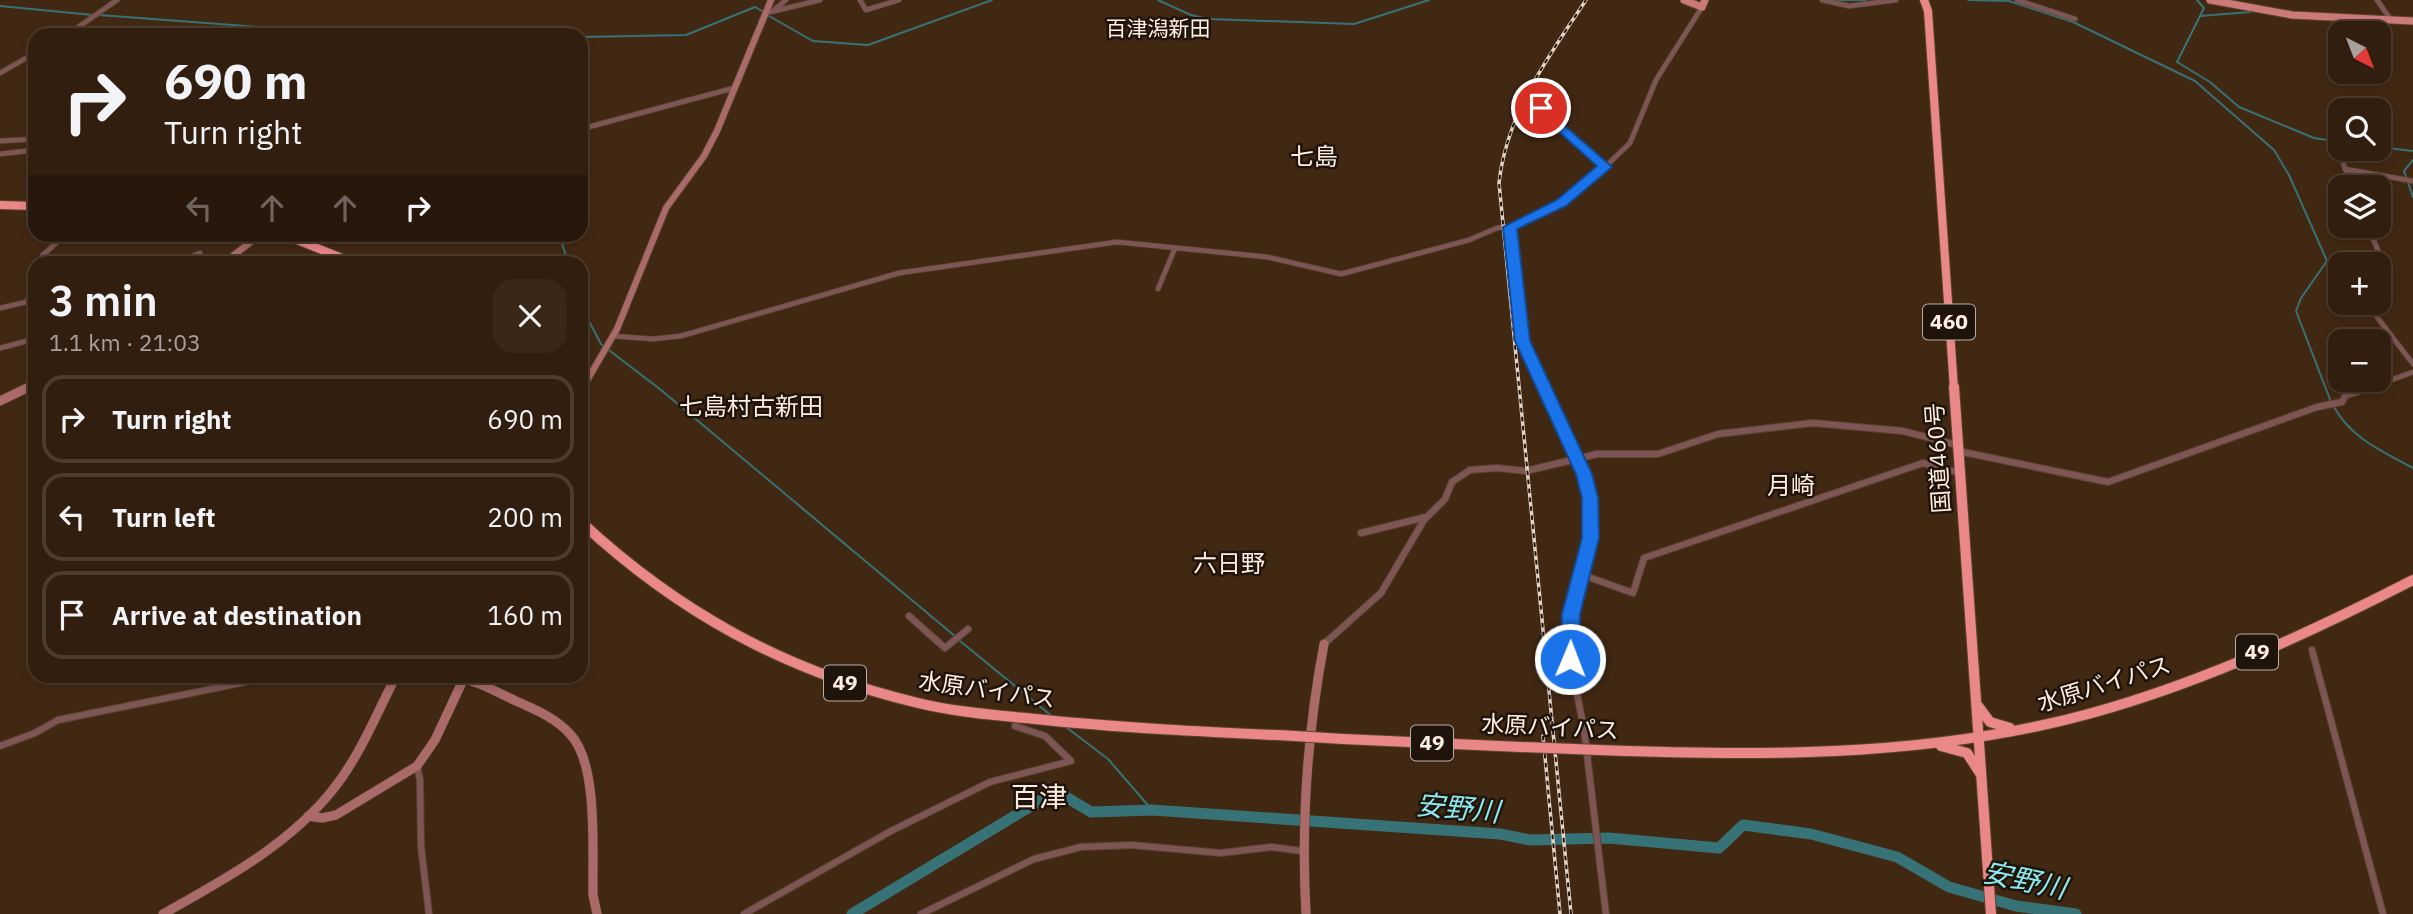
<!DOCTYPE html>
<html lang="en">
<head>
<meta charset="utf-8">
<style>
	body { margin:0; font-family:"IBM Plex Sans","Noto Sans JP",sans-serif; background:#392717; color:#f1f3f6; height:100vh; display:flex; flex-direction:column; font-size:26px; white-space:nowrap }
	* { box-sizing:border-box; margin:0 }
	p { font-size:23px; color:#a8a29e }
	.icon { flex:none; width:38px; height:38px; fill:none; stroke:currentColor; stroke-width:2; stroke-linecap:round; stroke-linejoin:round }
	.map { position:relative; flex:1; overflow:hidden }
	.panel { position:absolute; left:28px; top:256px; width:560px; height:427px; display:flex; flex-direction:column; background:#311e0e; border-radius:21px; box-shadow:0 4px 10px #0003,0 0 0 2px #4c3c2e }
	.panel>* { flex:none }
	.top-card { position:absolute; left:28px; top:28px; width:560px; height:214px; border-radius:21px; box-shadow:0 4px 10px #0003,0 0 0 2px #4c3c2e; background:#311e0e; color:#f1f3f6; overflow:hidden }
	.needle { width:46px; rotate:138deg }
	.fabs { position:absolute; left:2328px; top:21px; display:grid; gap:14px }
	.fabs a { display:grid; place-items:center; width:63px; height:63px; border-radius:14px; background:#311e0e; box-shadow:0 4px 10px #0003,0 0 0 2px #4c3c2e; font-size:35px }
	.pin { position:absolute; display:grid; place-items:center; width:60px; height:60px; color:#fff; margin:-30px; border:4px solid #fff; border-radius:50%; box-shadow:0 2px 7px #0007 }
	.me { position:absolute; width:77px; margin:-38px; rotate:1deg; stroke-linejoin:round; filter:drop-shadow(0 0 5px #0008) }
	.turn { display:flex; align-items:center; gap:24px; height:147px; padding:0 21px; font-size:32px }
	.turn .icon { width:91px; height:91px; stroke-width:2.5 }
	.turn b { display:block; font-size:49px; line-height:60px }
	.lanes { display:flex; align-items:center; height:66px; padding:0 21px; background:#0003; justify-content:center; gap:35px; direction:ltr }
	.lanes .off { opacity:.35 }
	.round { display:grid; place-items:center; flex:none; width:74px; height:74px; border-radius:21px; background:#392717 }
	.headline { display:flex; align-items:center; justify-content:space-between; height:119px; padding:0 21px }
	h1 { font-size:42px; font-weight:600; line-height:52px }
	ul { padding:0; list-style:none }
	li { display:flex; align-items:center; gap:21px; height:88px; margin:0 14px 10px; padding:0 7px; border:4px solid #4c3c2e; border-radius:21px }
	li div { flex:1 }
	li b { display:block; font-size:26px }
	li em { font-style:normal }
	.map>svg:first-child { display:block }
</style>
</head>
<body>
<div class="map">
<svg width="2413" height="914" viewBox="0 0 2413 914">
	<rect width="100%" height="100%" fill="#412813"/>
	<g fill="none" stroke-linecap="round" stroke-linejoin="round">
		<!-- stream -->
		<g stroke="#377276" stroke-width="2">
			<path d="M1158,0L1191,15L1208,19L1354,24L1429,0"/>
			<path d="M1833,0H1866"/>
			<path d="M1968,0L2009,1L2073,22L2195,81L2274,150L2289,175L2327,261L2301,298L2296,311L2331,402"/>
			<path d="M2197,0L2204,8L2177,62L2210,82L2239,107L2314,138L2340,142"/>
			<path d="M0,6L93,15"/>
			<path d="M99,15L364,35"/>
			<path d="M769,16L813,41L868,45L992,0"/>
			<path d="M2200,16L2250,12"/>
			<path d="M334,28H398L496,35"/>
			<path d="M581,37L686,35L755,7L762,11"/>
			<path d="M2378,147L2413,151"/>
			<path d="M2413,160L2404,171L2413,197"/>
			<path d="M559,234L568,262"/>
			<path d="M581,306L601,344L661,390L956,637"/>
			<path d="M2334,407C2352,439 2382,451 2413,468"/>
			<path d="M960,641L1053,717"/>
			<path d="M1066,727L1108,759L1152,810"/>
		</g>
		<!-- river -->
		<path stroke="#377276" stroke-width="11" d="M852,914L1056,791L1091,812L1152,810L1500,834L1530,840L1609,838L1719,848L1743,825L1811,834L1897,857L1949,887L2016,906L2076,914"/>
		<defs>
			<g id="street-far1">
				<path d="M860,0L866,10L899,0"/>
				<path d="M1822,0L1849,6L1896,0"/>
				<path d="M2017,0L2075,19"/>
				<path d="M2377,0L2391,20"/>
				<path d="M774,10L786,0"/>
				<path d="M766,13L820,0"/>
				<path d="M2370,19L2377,33"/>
				<path d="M67,35L117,0"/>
				<path d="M0,73L35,53"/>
				<path d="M1526,95L1605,167"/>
				<path d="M581,129L734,88"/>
				<path d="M0,141L35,139"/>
				<path d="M0,154L35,150"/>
				<path d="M2341,157L2352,187"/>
				<path d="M2345,169L2413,181"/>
				<path d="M2368,226L2379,253L2378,279"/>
				<path d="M1510,227L1522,341L1544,389"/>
				<path d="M40,262L43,255L66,234"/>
				<path d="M177,262L200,253"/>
				<path d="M1158,289L1175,248"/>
				<path d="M27,302L35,277"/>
				<path d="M2375,303L2377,317L2413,364"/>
				<path d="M0,308L35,300"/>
				<path d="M613,336L653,339L681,336L899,273L1117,242L1267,257L1341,274L1469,240L1497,228L1513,226L1551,209L1579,192L1630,143L1656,80L1702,7"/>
				<path d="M0,348L35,339"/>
				<path d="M2366,389L2413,372"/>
			</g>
			<g id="street">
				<path d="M1543,387L1584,474L1590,498V538L1571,614L1570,659L1584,729L1606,914"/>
				<path d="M1958,451L2108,482L2317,407L2342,402L2345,396L2371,387"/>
				<path d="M1361,533L1426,517"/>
				<path d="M1580,574L1633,593L1644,558L1923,463L1960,473"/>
				<path d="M909,616L945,648L968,629"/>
				<path d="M1324,644L1381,593L1424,520L1445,499L1452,482L1470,470L1497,468L1526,471L1597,454H1658L1718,434L1813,423L1903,431L1957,445"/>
				<path d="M2312,650L2383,914"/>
				<path d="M0,746L35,733L58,720L276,676"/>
				<path d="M417,766L420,780L421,846L429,914"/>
				<path d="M744,914L891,831L990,782L1071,761L1045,736L1015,726"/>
				<path d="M921,914L1034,859L1081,847L1131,845L1221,853L1271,847L1302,851"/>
			</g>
			<g id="secondary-far1">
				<path d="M225,262L261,234"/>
				<path d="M26,389L35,384"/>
				<path d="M582,389L617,329L666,208L704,156L717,131L771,0"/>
			</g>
			<g id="secondary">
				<path d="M581,390L583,387"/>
				<path d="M0,401L29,387"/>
				<path d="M451,676C473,679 495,691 516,701C534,709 556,718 570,734C599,764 592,853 593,895L597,914"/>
				<path d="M308,816L322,818L336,815L417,766L435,740L464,678"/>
				<path d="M163,914C223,880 286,847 331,792C359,758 376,715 396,676"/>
				<path d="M1306,914C1301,823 1307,734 1324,644"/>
			</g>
			<g id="primary">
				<path d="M1684,0L1702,7L1705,0"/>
				<path d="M2210,0L2292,15L2413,21"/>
			</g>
			<g id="highway-far1">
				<path d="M1924,0L1928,11L1954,389"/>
				<path d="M0,205L35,206"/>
				<path d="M282,234L352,262"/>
			</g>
			<g id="highway">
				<path d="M1954,387L1991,914"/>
				<path d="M581,522C678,612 785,671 914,702C953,712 994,715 1035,719C1121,728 1208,732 1295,736"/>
				<path d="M1978,706L1990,722L2010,728"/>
				<path d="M1343,739L1521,747"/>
				<path d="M1941,746L1967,753L1980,773"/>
				<path d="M1599,750C1755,756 1916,757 2069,719C2186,690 2306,635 2413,580"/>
			</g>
		</defs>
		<!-- street-far1 casing -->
		<use href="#street-far1" stroke="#5c4430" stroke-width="6"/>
		<!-- street casing -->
		<use href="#street" stroke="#5c4430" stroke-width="8"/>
		<!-- secondary-far1 casing -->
		<use href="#secondary-far1" stroke="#5c4430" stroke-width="8"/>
		<!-- secondary casing -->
		<use href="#secondary" stroke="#5c4430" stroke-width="10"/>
		<!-- primary casing -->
		<use href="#primary" stroke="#5c4430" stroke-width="9"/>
		<!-- highway-far1 casing -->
		<use href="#highway-far1" stroke="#5c4430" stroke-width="10"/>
		<!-- highway casing -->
		<use href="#highway" stroke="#5c4430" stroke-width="12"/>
		<!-- street-far1 -->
		<use href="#street-far1" stroke="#7e5555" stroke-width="4.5"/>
		<!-- street -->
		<use href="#street" stroke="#7e5555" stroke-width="6"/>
		<!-- secondary-far1 -->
		<use href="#secondary-far1" stroke="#aa6a6a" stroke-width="6"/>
		<!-- secondary -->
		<use href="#secondary" stroke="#aa6a6a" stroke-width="9"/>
		<!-- primary -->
		<use href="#primary" stroke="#cc797a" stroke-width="7"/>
		<!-- highway-far1 -->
		<use href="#highway-far1" stroke="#ea8789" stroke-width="8"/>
		<!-- highway -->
		<use href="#highway" stroke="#ea8789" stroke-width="10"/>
		<defs>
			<g id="rail">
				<path d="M1543,736L1560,914"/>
				<path d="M1571,914L1499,183C1507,112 1548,58 1586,0"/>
			</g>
		</defs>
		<!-- rail casing -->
		<use href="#rail" stroke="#e5d2c4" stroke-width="3.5"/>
		<!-- rail -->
		<use href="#rail" stroke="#1f140b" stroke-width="2" stroke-dasharray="4.5" stroke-linecap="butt"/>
		<defs>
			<g id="highway-bridge">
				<path d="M1295,736L1343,739"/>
				<path d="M1521,747L1599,750"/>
			</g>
		</defs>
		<!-- highway-bridge casing -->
		<use href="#highway-bridge" stroke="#5c4430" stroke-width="12" stroke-linecap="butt"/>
		<!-- highway-bridge -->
		<use href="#highway-bridge" stroke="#ea8789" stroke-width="10"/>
	</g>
	<!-- route -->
	<path fill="#1a73e8" stroke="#114b97" stroke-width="2" d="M1541,105L1612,167L1566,206L1517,229L1530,341L1592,474L1598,498L1599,538L1580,614L1579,659L1576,665L1570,667L1563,665L1561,659L1562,614L1582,538V498L1576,474L1515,341L1503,227L1557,200L1597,166L1536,111L1534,108Z"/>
	<g text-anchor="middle" stroke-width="5" stroke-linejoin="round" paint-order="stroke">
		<!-- far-neighbourhood labels -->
		<g font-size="21" fill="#ffeee1" stroke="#1f140b">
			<text x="1158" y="36">百津潟新田</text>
		</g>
		<!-- shield labels -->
		<g fill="#1f140b" stroke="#bcada1" stroke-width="2">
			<rect x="1923" y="304.5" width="52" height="35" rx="5"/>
			<rect x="2236" y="634.5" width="42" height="35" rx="5"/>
			<rect x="824" y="665.5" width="42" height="35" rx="5"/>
			<rect x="1411" y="725.5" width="42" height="35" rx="5"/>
		</g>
		<g font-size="21" font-weight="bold" fill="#ffeee1">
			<text x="1949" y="329">460</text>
			<text x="2257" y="659">49</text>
			<text x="845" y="690">49</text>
			<text x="1432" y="750">49</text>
		</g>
		<!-- street labels -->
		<g font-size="23" fill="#ffeee1" stroke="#1f140b">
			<text transform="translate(1938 458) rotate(-94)" y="8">国道460号</text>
			<text transform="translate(2104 684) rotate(-17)" y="8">水原バイパス</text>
			<text transform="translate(987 690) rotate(8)" y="8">水原バイパス</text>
			<text transform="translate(1550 727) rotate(3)" y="8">水原バイパス</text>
		</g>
		<!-- neighbourhood labels -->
		<g font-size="24" fill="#ffeee1" stroke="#1f140b">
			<text x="1314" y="165">七島</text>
			<text x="751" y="415">七島村古新田</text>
			<text x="1791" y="494">月崎</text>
			<text x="1229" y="572">六日野</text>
		</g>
		<!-- near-neighbourhood labels -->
		<g font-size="28" fill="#ffeee1" stroke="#1f140b">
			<text x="1039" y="807">百津</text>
		</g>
		<!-- near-water labels -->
		<g font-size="28" font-style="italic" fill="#8bebf1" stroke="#1f140b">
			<text transform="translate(1458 808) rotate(5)" y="10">安野川</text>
			<text transform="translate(2025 880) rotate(12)" y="10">安野川</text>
		</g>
	</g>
</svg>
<div class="fabs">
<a><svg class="needle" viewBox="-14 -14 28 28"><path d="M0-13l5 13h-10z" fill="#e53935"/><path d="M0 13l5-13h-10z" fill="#a8a29e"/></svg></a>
<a><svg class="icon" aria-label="search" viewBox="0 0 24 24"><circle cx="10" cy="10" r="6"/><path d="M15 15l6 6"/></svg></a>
<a><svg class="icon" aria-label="layers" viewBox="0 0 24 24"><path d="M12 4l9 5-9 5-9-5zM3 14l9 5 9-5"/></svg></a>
<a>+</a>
<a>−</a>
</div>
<div class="pin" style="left:1541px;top:108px;background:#d93025"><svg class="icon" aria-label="arrive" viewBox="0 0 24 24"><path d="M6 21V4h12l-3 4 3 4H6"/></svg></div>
<svg class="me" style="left:1570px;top:659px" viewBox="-20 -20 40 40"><circle r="17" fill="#1a73e8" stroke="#fff" stroke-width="3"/><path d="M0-11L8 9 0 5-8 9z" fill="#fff"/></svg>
<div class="top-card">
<div class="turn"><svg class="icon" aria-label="right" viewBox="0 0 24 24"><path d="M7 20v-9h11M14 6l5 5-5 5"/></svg><div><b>690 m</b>Turn right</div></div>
<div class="lanes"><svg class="icon off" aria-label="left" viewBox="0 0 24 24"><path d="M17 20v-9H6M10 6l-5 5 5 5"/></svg><svg class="icon off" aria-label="ahead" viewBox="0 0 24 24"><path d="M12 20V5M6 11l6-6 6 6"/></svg><svg class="icon off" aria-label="ahead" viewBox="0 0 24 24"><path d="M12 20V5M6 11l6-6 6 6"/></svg><svg class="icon" aria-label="right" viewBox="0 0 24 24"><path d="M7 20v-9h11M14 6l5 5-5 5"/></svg></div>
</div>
<section class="panel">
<div class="headline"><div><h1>3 min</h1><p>1.1 km · 21:03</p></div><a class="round"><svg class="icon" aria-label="close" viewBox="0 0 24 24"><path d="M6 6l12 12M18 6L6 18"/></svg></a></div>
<ul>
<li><svg class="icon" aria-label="right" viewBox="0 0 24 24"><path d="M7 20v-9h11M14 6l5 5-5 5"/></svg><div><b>Turn right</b></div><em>690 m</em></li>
<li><svg class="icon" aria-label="left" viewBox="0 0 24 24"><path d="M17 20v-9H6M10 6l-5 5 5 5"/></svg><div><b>Turn left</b></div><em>200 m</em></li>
<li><svg class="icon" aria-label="arrive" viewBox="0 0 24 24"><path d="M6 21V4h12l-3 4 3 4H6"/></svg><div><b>Arrive at destination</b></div><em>160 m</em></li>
</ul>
</section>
</div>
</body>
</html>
